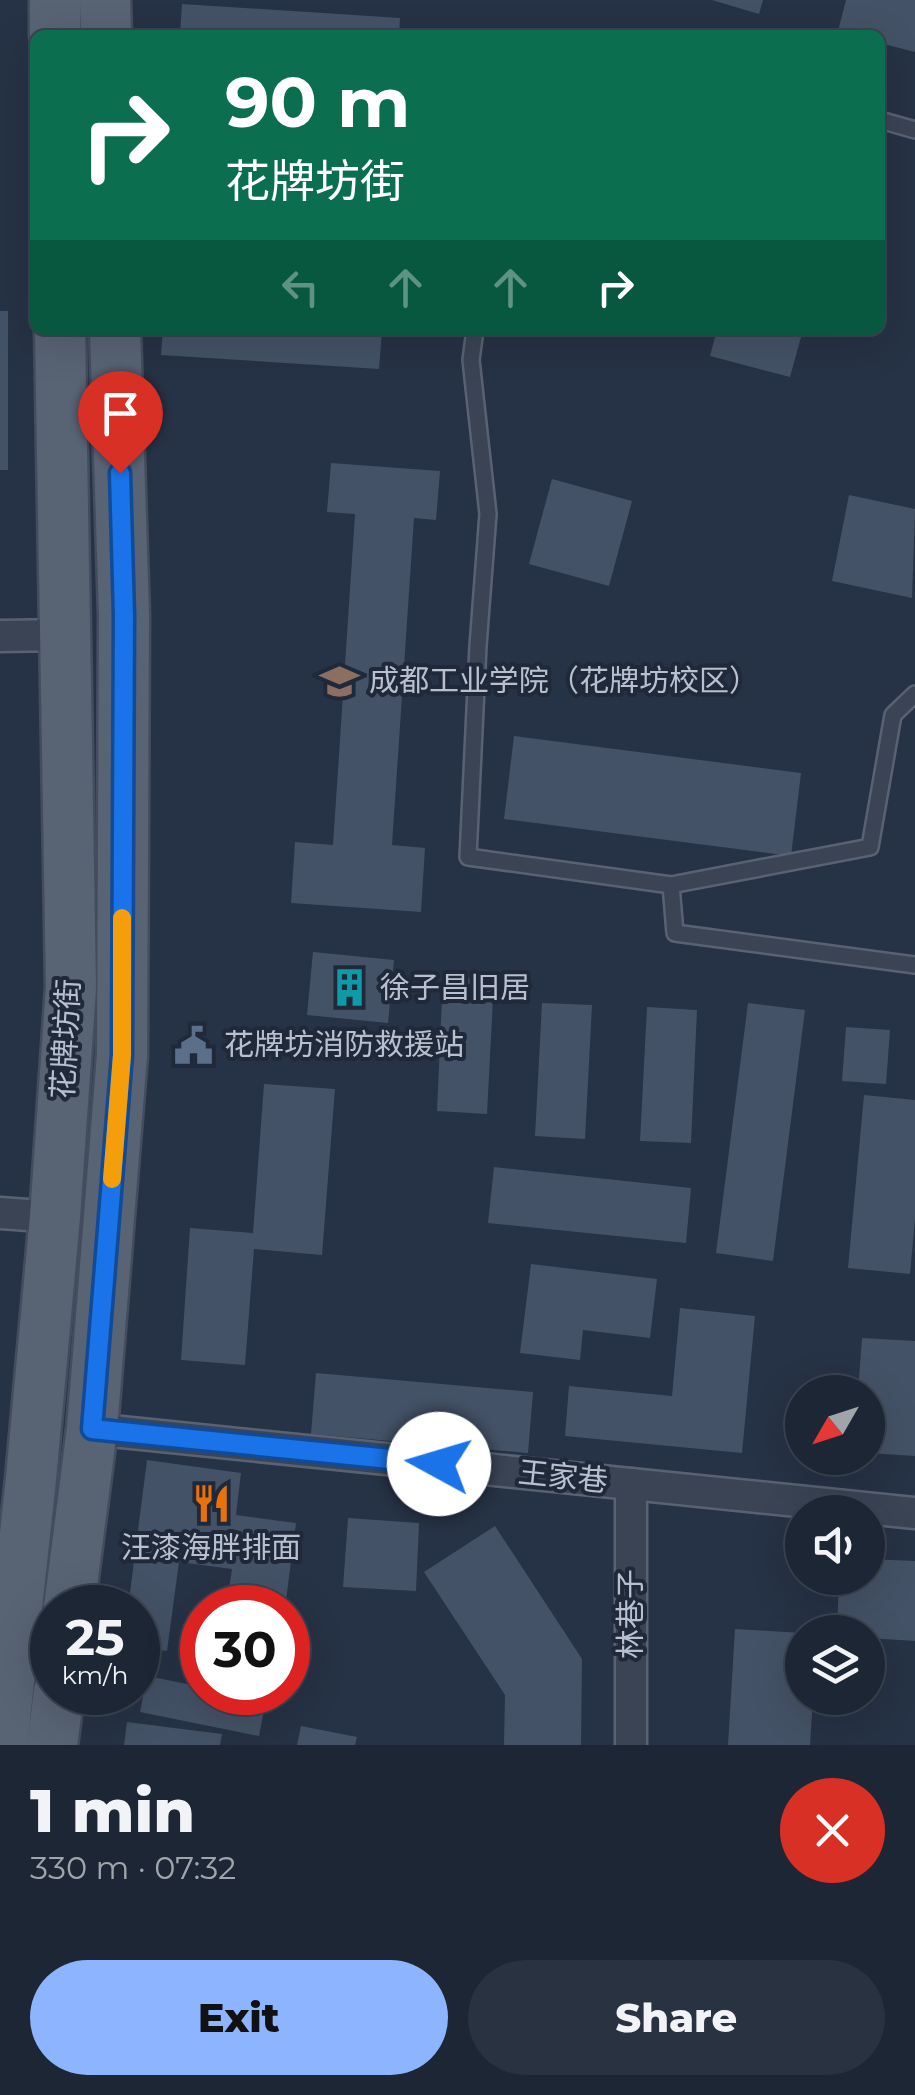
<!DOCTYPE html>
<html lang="en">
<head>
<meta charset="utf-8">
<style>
	body { margin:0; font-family:Montserrat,"Noto Sans SC",sans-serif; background:#293240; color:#f1f3f6; height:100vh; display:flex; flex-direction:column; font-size:38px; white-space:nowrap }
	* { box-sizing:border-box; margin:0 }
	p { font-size:32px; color:#a0a5ac }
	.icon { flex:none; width:55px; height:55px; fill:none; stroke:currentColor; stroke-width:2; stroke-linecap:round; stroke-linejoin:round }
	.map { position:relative; height:1745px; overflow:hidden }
	.drawer { display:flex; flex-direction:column; background:#1c2634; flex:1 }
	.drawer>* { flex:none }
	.hud { position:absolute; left:30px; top:30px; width:855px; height:305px; border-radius:15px; box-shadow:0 10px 40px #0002,0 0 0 2px #3a434f; background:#0b6e4f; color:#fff; overflow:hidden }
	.needle { width:65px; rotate:231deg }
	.tools { position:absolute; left:785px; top:1375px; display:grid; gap:20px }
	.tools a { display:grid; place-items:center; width:100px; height:100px; border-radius:50%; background:#1c2634; box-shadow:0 10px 40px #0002,0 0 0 2px #3a434f; font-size:50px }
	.speed { position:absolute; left:30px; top:1585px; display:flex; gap:20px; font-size:50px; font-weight:700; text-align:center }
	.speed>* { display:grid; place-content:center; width:130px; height:130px; border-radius:50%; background:#1c2634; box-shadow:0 10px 40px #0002,0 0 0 2px #3a434f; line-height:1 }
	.speed small { font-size:25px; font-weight:400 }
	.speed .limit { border:15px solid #d22; background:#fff; color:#111 }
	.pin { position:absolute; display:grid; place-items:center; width:85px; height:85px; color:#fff; margin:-102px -42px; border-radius:50% 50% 50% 0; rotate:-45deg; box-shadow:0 0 10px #0007 }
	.pin .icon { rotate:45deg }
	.me { position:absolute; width:110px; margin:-55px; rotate:276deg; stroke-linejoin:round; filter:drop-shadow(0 0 8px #0008) }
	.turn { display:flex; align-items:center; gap:35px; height:210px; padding:0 30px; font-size:45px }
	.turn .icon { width:130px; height:130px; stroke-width:2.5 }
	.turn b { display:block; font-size:70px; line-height:85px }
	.lanes { display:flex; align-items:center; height:95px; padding:0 30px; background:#0003; justify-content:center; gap:50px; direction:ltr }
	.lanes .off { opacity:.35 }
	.round { display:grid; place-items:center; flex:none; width:105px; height:105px; border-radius:52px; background:#293240 }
	.headline { display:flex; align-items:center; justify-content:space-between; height:170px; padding:0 30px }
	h1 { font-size:60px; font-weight:800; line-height:75px }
	.action { display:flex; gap:20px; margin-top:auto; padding:20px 30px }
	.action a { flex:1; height:115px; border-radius:60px; background:#8db4fe; color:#111; font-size:40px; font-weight:800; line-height:115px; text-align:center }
	.action a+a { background:#293240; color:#f1f3f6 }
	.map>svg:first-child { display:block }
</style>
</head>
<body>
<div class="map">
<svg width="915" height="1745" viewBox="0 0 915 1745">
	<rect width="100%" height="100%" fill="#263245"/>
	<!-- building -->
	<g fill="#445267">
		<path d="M712,0H763L759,14Z"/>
		<path d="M846,0H915V52L880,43V35H853L838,31Z"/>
		<path d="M182,4L400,18L399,35H180Z"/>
		<rect x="0" y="311" width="8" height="159"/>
		<path d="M163,330H382L379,369L161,355Z"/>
		<path d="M717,330H803L790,377L710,356Z"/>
		<path d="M331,463L440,471L436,520L414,518L392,845L425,848L421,912L291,903L295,842L333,845L355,514L327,512Z"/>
		<path d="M552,479L632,501L609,586L529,564Z"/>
		<path d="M849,495L915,509L912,598L832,581Z"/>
		<path d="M514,736L801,773L791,856L504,819Z"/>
		<path d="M313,952L394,960L388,1023L307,1015Z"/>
		<path d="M443,977L494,980L487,1114L437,1111Z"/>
		<path d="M542,1003L592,1005L585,1139L535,1136Z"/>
		<path d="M748,1003L805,1010L773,1261L716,1253Z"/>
		<path d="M647,1007L697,1010L691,1143L640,1141Z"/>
		<path d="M846,1027L890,1030L886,1084L842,1081Z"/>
		<path d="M264,1084L335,1089L322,1255L254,1249L245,1365L181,1360L190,1228L253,1233Z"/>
		<path d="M864,1095L915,1100V1219L910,1274L848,1268Z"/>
		<path d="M494,1167L691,1188L686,1243L488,1223Z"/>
		<path d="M531,1264L657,1279L650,1338L583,1330L580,1360L520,1353Z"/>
		<path d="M680,1308L755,1316L742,1453L565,1436L569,1386L672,1396Z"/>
		<path d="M862,1338L915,1341V1456L868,1453V1392H858Z"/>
		<path d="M316,1373L533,1392L528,1453L311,1434Z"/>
		<path d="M147,1460L241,1473L236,1515L296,1523L285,1608H226L232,1569L179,1562L167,1651L138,1647V1608H128Z"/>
		<path d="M348,1518L419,1523L416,1591L343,1587Z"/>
		<path d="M495,1526L582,1659L581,1745H504L505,1695L424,1572Z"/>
		<path d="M868,1559L915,1561V1641L868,1638V1632H837L839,1578H868Z"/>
		<path d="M735,1629L802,1633V1698H813L810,1745H728Z"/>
		<path d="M147,1676L202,1687V1692H232L266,1699L259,1736L140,1712Z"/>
		<path d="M127,1722L222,1734L220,1745H124Z"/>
		<path d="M301,1726L357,1737L355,1745H297Z"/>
	</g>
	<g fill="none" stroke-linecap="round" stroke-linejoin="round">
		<defs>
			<g id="lane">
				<path d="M880,120L915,130"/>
				<path d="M475,330L471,360L488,514L478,646L468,857L671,885L870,847L893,715L915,694"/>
				<path d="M671,885L675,933L915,965"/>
			</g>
			<g id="street">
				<path d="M0,636L65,635"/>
				<path d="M0,1213L55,1217"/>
				<path d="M92,1429L915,1513"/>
				<path d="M631,1745V1484"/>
			</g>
			<g id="primary">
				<path d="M55,0V35"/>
				<path d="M105,0L106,35"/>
				<path d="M69,1608L92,1429L122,1055L124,615L115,330"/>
				<path d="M2,1745L31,1479L55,1217L71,988L60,330"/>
				<path d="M52,1745L59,1692"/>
			</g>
		</defs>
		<!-- lane casing -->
		<use href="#lane" stroke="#596272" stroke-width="20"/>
		<!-- street casing -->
		<use href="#street" stroke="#596272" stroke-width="35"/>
		<!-- primary casing -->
		<use href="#primary" stroke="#444d5e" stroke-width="55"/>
		<!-- lane -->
		<use href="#lane" stroke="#3a4454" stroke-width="15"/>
		<!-- street -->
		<use href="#street" stroke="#3a4454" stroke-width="30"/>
		<!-- primary -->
		<use href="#primary" stroke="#586374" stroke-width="50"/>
	</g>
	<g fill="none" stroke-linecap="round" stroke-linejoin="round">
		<defs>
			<path id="route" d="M120,473L124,615L122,1055L92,1429L439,1464"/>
		</defs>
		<!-- route casing -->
		<use href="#route" stroke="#114b97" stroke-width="25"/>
		<!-- route -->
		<use href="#route" stroke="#1a73e8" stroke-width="18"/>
		<!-- slow -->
		<path stroke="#f59e0b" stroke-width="18" d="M112,1179L122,1055V918"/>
	</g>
	<!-- icons -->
	<defs>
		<symbol id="university-bare" viewBox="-9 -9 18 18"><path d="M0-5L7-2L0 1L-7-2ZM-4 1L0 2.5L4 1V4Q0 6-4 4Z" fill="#8d6e63" stroke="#1f293a" stroke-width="2.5" paint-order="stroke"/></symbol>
		<symbol id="building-bare" viewBox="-9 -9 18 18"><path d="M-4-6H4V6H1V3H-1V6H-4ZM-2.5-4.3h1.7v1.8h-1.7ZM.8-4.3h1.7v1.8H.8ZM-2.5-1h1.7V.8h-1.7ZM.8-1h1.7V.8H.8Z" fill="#0f9aa8" stroke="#1f293a" stroke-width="2.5" paint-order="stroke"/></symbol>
		<symbol id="civic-bare" viewBox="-9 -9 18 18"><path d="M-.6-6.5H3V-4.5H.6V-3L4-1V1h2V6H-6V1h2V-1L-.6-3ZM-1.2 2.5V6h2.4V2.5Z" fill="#5c6f8a" stroke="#1f293a" stroke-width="2.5" paint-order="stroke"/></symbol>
		<symbol id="restaurant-bare" viewBox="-9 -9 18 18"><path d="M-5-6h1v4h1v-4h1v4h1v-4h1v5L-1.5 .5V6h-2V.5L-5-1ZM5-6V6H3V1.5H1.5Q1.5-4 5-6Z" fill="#e8710a" stroke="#1f293a" stroke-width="2.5" paint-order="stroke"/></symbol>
	</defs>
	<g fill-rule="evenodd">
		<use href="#university-bare" x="312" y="654" width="55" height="55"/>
		<use href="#building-bare" x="322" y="960" width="55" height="55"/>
		<use href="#civic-bare" x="166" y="1018" width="55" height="55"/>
		<use href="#restaurant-bare" x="184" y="1476" width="55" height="55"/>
	</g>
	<g text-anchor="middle" stroke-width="8" stroke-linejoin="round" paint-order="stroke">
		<!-- poi labels -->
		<g font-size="30" fill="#b8c0ce" stroke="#1f293a" text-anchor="start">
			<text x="369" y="691">成都工业学院（花牌坊校区）</text>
			<text x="380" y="998">徐子昌旧居</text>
			<text x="224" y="1055">花牌坊消防救援站</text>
			<text x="211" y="1558" text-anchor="middle">汪漆海胖排面</text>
		</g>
		<!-- street labels -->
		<g font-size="30" fill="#b8c0ce" stroke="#1f293a">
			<text transform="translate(66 1039) rotate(-87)" y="10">花牌坊街</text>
			<text transform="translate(563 1477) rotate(6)" y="10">王家巷</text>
			<text transform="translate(631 1614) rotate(-90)" y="10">林巷子</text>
		</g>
	</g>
</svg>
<div class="tools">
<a><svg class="needle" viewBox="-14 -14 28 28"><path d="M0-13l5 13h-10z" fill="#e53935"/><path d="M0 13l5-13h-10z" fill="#a0a5ac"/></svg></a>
<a><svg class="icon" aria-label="sound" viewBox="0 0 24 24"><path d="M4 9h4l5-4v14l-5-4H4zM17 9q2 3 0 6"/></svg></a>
<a><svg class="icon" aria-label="layers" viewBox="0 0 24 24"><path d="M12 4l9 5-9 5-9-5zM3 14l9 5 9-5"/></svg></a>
</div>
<div class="speed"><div>25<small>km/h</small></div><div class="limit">30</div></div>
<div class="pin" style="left:120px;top:473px;background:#d93025"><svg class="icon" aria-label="arrive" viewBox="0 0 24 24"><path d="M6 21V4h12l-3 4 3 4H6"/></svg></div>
<svg class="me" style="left:439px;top:1464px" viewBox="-20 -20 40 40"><circle r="19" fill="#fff"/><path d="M0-13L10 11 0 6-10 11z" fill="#1a73e8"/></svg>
<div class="hud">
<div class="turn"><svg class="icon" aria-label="right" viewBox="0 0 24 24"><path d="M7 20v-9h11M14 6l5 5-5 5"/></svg><div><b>90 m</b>花牌坊街</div></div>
<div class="lanes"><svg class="icon off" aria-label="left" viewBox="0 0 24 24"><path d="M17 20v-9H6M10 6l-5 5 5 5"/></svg><svg class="icon off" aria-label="ahead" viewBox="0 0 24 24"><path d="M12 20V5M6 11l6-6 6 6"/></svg><svg class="icon off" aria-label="ahead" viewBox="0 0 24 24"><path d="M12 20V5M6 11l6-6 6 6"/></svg><svg class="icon" aria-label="right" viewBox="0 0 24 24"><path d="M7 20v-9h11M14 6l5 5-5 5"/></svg></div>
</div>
</div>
<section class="drawer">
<div class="headline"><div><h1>1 min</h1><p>330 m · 07:32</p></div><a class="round" style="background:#d93025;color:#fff"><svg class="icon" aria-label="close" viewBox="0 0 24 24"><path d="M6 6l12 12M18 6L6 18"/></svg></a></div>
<div class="action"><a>Exit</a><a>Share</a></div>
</section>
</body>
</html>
